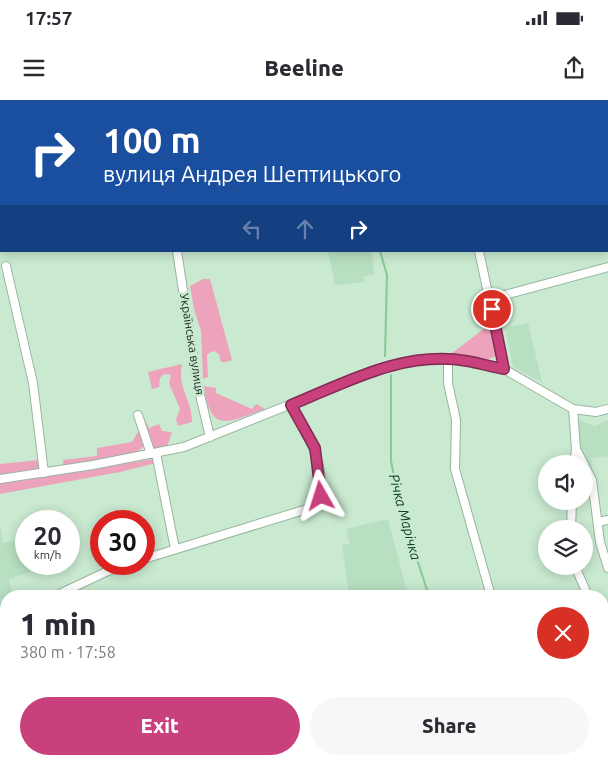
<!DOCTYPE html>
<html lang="en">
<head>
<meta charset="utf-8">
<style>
	body { margin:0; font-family:Ubuntu,sans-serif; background:#f7f7f7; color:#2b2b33; height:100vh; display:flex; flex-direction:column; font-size:19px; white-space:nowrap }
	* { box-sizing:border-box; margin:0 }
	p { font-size:16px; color:#7c7c81 }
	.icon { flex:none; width:28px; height:28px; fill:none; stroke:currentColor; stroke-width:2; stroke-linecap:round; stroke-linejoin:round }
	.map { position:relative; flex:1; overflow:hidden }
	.drawer { position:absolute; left:0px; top:490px; width:609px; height:175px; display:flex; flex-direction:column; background:#fff; border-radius:20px 20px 0 0; box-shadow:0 2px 12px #0003 }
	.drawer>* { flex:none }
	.top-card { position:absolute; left:0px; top:0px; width:609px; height:152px; box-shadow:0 2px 12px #0003; background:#1a4fa0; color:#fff; overflow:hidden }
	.controls { position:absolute; left:538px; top:355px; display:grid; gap:10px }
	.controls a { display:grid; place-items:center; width:55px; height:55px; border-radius:50%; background:#fff; box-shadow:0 2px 12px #0003; font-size:25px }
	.speed { position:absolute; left:15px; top:410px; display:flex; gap:10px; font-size:25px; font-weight:700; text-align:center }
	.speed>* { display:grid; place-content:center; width:65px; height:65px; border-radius:50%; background:#fff; box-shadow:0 2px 12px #0003; line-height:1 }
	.speed small { font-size:12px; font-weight:400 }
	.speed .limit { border:8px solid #d22; background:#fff; color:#111 }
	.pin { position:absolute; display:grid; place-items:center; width:42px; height:42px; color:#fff; margin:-21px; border:2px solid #fff; border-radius:50%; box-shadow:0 1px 5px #0007 }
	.me { position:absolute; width:55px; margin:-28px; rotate:354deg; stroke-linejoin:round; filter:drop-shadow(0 0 4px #0008) }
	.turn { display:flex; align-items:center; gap:18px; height:105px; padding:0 20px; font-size:22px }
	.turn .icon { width:65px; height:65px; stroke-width:2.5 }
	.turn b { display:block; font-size:35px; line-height:42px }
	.lanes { display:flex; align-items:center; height:48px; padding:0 20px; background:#0003; justify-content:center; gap:25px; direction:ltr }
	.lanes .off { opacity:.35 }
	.round { display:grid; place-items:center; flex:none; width:52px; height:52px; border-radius:26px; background:#f7f7f7 }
	.overview { display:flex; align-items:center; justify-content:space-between; height:85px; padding:0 20px }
	h1 { font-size:30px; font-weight:800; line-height:38px }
	.cta { display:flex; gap:10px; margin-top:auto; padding:10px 20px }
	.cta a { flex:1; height:58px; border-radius:30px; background:#c8407c; color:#fff; font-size:20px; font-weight:800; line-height:58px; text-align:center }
	.cta a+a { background:#f7f7f7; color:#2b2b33 }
	.status { display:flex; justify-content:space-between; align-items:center; height:35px; padding:0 25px; background:#fff; direction:ltr }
	.status svg { height:14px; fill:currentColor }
	header { display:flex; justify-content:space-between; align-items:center; height:65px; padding:0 20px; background:#fff; font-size:22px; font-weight:800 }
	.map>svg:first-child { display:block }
</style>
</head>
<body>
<div class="status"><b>17:57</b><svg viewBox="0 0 49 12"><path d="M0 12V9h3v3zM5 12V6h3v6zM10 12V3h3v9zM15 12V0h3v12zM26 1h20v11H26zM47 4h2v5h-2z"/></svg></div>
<header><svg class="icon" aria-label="menu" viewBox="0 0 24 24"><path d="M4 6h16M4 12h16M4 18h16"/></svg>Beeline<svg class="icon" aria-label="share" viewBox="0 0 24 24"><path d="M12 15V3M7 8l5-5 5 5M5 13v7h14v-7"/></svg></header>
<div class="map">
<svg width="608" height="665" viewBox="0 0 608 665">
	<rect width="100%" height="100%" fill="#c9e9d0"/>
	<!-- built -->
	<g fill="#b8dfc1">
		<path d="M328,151H372L374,175L364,176L365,182L335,185Z"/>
		<path d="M528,223L542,282L513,267L505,228Z"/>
		<path d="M577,319L595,326L608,320V356L591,358L592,367H589L578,346Z"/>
		<path d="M388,419L408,496H349L342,445L350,444L346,429Z"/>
		<path d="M0,425L3,443L26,439V464H36L37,470L9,479L13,496H6V516L0,519Z"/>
	</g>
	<!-- green -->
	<g fill="#eea3bc">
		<path d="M203,179H210L232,260L226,262H221L219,254L214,251L207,254L208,277L203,279L201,231L194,209L190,186Z"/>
		<path d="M490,224L496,256L487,260L451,254Z"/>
		<path d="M182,264C177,289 192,298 192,322L178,326L176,319L180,309L169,283L171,275L164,274L160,278L159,287L152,289L148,272Z"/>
		<path d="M204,286L216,288V293L252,309L256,304L265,309C229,322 210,335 204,286Z"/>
		<path d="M145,320L149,328L159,324L162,331L172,332L167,347L154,350L151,345H145L135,354L64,367L63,360L97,356V348L132,342Z"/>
		<path d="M154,359L156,363L120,372L0,394V383Z"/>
		<path d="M39,360L40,369L0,375V364Z"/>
		<path d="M0,616L6,632V659H9L0,662Z"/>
		<path d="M78,659H217L220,665H76Z"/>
	</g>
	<!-- water -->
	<g fill="#85ca97">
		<path d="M608,563V614L603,616V565Z"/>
		<path d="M286,659H504L493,665H269Z"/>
	</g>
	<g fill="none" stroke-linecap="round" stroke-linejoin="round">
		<!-- stream -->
		<g stroke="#85ca97" stroke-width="2">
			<path d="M339,0V1"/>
			<path d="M380,151L387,175L385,256"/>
			<path d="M391,275V361L400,407L429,496"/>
		</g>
		<defs>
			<g id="minor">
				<path d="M142,0V1"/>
				<path d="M447,0V1"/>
				<path d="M534,0V1"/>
				<path d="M267,1L271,0"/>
				<path d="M0,85H1"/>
				<path d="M177,151L197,282L210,337"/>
				<path d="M479,151L504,269"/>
				<path d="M6,166L33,283L44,373"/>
				<path d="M490,199L608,167"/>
				<path d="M448,259V283L456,320L455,369L491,496"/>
				<path d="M573,309L576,349L574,364"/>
				<path d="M138,315L151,354"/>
				<path d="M576,349L592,380L600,442L608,468"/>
				<path d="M156,353L175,449"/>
				<path d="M0,379L93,365L184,347L381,268L419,260H466L504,269L573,309L596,312L608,309"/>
				<path d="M598,422L608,420"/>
				<path d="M571,429L572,401"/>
				<path d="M144,459L317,406C331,372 307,334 291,305"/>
				<path d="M575,466L588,496"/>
				<path d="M55,496L108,471L130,464"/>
				<path d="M602,522L608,531"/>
				<path d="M0,525L6,521"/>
			</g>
		</defs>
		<!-- minor casing -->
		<use href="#minor" stroke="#97b69e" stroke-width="10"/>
		<!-- minor -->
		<use href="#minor" stroke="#fff" stroke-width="8"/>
	</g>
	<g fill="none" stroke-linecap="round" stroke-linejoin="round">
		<defs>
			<path id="route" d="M321,396L315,348L291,305C347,282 404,250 467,261C479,263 492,267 504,269L492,209"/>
		</defs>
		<!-- route casing -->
		<use href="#route" stroke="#822a51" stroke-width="12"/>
		<!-- route -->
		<use href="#route" stroke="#c8407c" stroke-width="9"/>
	</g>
	<g text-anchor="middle" stroke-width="5" stroke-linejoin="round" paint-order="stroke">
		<!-- street labels -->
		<g font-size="12" fill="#1a261d" stroke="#c9e9d0">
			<text transform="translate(192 244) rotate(81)" y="4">Українська вулиця</text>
		</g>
		<!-- water labels -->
		<g font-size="14" font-style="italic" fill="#0f4322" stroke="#c9e9d0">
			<text transform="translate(405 417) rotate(75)" y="5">Річка Марічка</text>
		</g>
	</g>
</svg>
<div class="controls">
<a><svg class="icon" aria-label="sound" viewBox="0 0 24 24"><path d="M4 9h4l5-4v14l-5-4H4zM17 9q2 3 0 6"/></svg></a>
<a><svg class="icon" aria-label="layers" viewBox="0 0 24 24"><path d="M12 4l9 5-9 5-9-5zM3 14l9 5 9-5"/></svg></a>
</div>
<div class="speed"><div>20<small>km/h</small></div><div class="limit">30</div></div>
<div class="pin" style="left:492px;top:209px;background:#d93025"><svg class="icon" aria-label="arrive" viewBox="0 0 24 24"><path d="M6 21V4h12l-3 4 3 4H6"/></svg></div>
<svg class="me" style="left:321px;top:396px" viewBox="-20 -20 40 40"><path d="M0-17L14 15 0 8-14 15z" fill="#c8407c" stroke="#fff" stroke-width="4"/></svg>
<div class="top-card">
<div class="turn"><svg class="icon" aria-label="right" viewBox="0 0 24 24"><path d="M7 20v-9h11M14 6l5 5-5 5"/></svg><div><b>100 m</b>вулиця Андрея Шептицького</div></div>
<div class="lanes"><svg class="icon off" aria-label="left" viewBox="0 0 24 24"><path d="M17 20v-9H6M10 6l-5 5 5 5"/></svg><svg class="icon off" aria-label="ahead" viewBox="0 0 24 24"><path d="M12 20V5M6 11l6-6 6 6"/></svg><svg class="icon" aria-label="right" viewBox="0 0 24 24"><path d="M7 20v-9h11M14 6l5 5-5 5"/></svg></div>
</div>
<section class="drawer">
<div class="overview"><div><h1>1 min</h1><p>380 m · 17:58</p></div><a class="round" style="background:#d93025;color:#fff"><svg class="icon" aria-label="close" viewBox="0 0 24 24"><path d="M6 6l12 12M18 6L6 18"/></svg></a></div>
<div class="cta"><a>Exit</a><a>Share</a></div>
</section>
</div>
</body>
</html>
